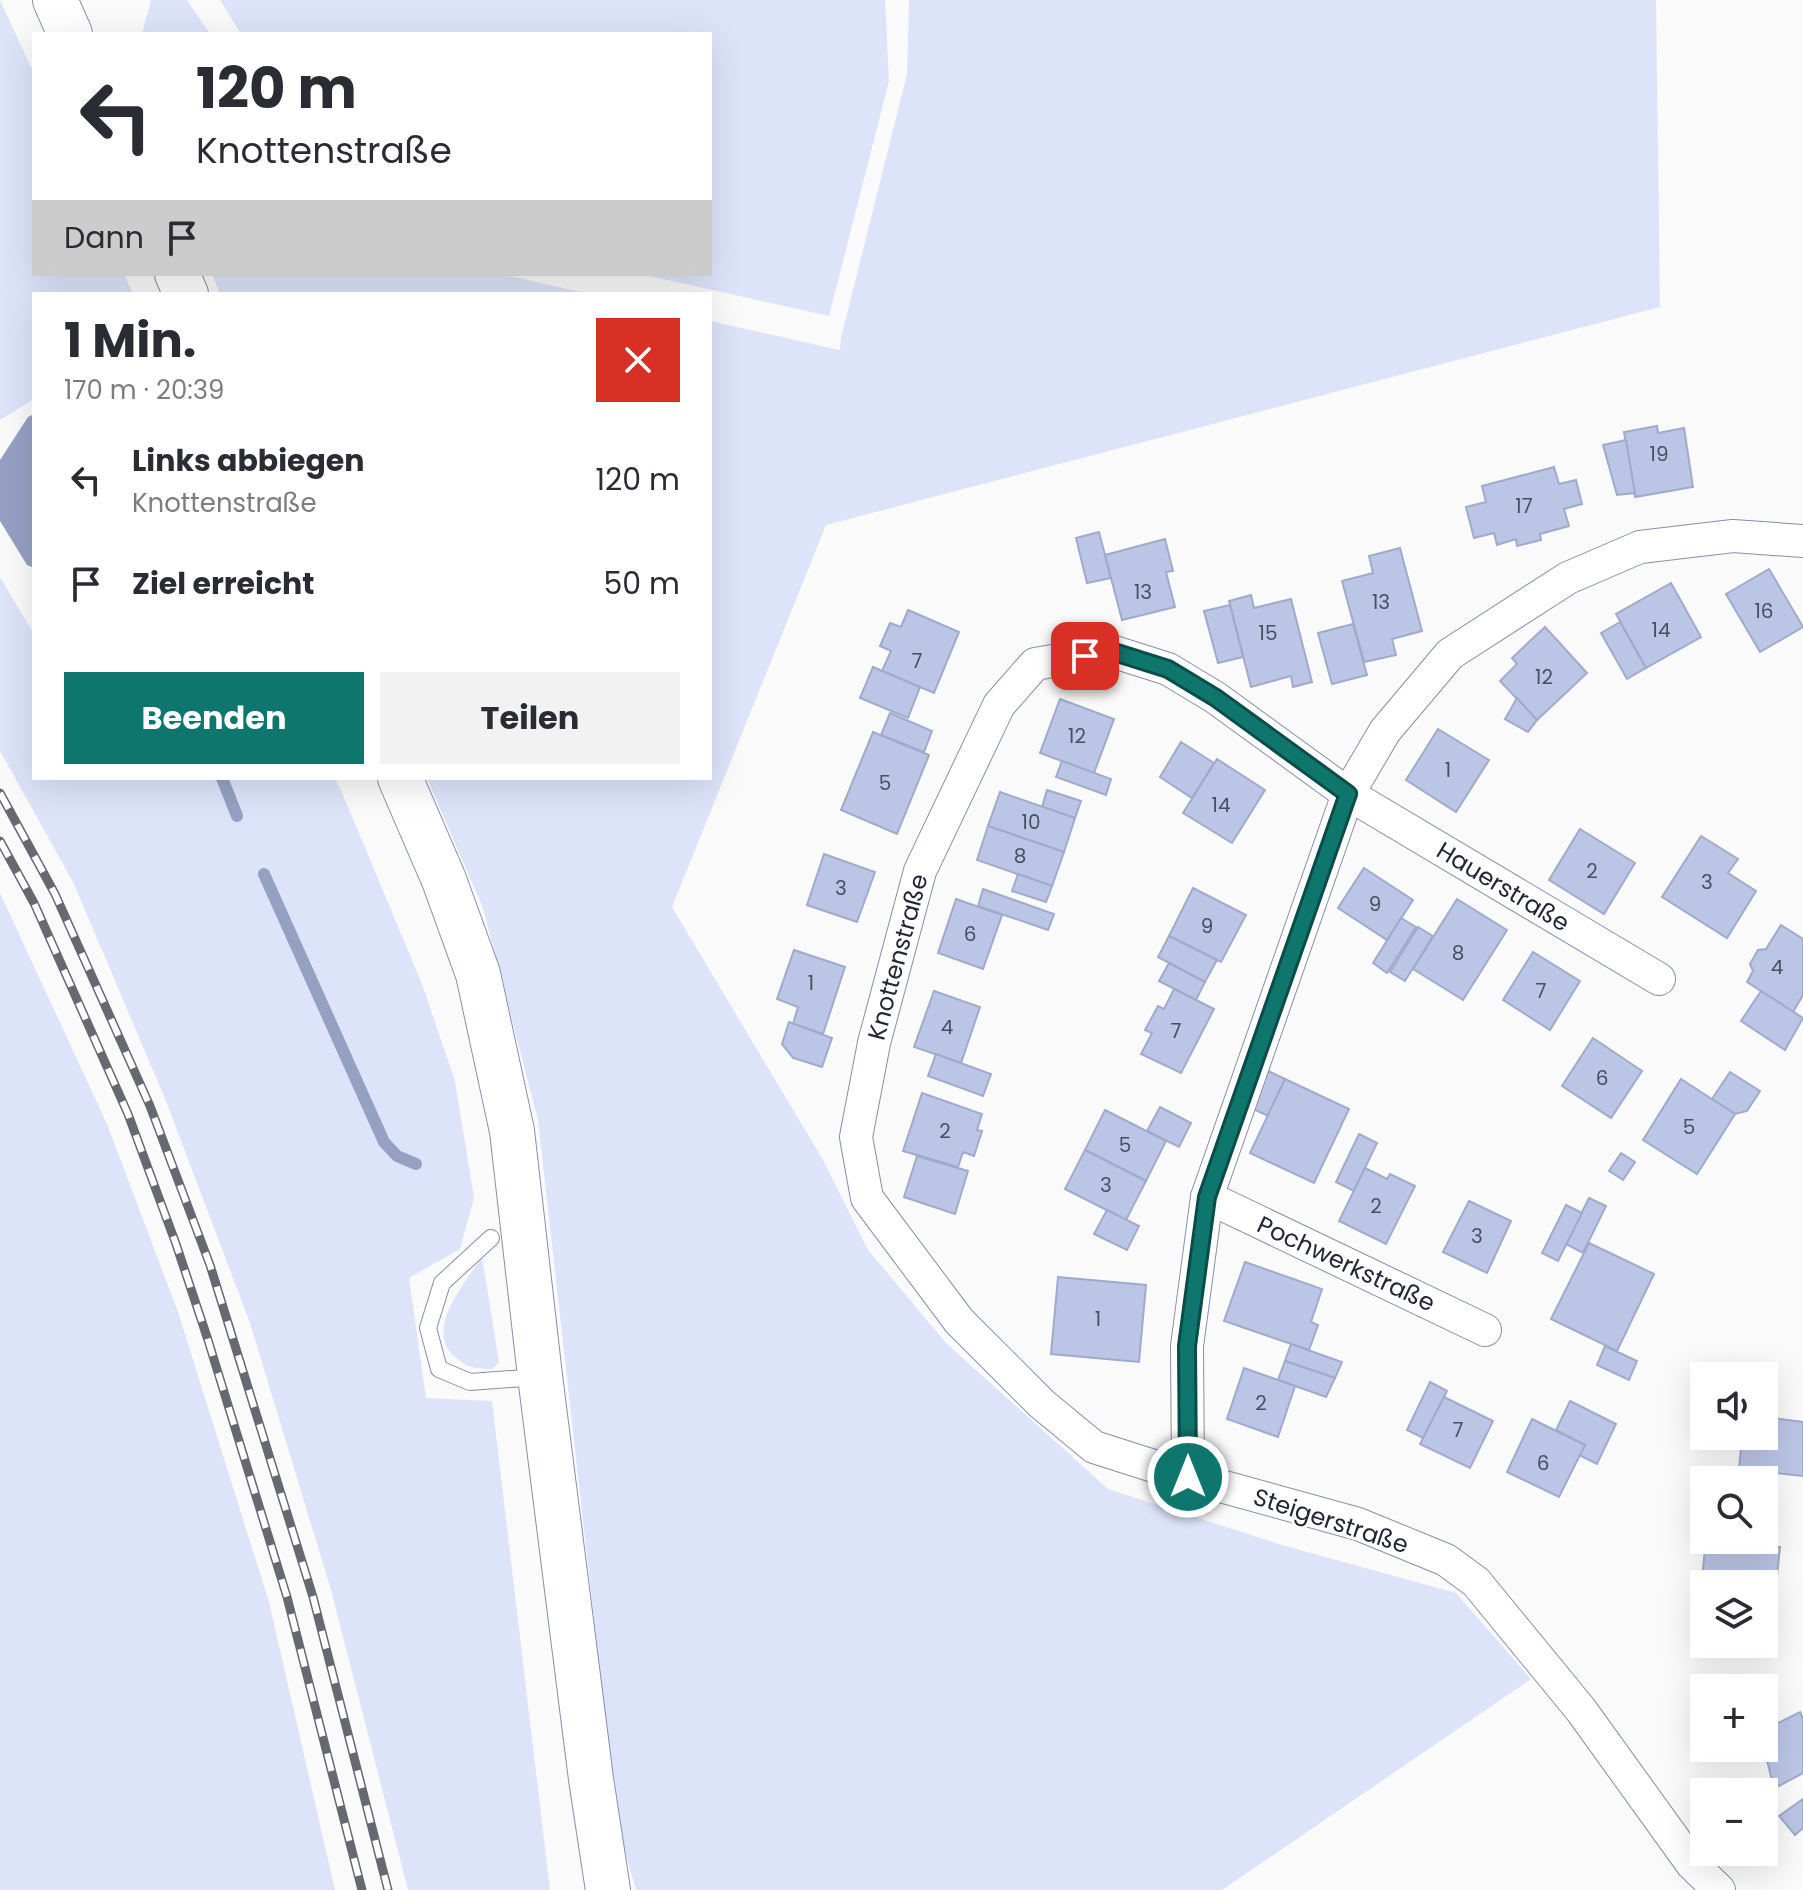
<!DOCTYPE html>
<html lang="de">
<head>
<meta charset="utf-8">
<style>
	body { margin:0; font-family:Poppins,sans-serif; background:#f2f2f3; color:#2b2b33; height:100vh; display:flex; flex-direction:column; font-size:30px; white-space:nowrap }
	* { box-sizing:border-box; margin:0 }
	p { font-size:26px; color:#7c7c81 }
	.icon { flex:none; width:44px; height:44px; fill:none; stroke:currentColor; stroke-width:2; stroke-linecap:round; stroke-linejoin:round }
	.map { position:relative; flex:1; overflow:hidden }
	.panel { position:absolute; left:32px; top:292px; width:680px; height:488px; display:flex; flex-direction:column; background:#fff; border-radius:0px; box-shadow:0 8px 32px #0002 }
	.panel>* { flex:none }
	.banner { position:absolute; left:32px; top:32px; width:680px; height:244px; border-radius:0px; box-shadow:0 8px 32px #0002; background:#fff; color:#2b2b33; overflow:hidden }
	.controls { position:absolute; left:1690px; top:1362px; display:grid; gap:16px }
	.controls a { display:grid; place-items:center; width:88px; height:88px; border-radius:0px; background:#fff; box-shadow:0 8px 32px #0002; font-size:40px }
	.pin { position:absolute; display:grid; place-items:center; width:68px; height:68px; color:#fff; margin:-34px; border-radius:16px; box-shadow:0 4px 12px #0006 }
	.me { position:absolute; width:88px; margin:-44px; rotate:0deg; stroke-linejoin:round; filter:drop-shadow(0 0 6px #0008) }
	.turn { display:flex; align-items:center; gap:28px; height:168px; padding:0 32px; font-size:36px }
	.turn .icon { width:104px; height:104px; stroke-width:2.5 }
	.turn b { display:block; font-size:56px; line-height:68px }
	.then { display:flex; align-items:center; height:76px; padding:0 32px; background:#0003; gap:16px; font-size:30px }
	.round { display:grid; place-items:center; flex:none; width:84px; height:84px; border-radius:0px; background:#f2f2f3 }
	.headline { display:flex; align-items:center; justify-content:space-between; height:136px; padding:0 32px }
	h1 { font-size:48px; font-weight:700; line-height:60px }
	.cta { display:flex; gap:16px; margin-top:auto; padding:16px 32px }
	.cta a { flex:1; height:92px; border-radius:0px; background:#0f766e; color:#fff; font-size:32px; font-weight:700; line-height:92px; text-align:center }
	.cta a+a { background:#f2f2f3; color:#2b2b33 }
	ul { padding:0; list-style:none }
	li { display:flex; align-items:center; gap:24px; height:104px; padding:0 32px }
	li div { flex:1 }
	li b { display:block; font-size:30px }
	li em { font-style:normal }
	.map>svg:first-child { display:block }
</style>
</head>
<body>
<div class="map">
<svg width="1803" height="1890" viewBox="0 0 1803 1890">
	<rect width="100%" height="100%" fill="#fafafa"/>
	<!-- green -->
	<g fill="#dde4fa">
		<path d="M0,0L34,74V274H124L133,294H34V399L0,420Z"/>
		<path d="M151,0H187L210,34H142Z"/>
		<path d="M220,0H885L889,81L829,316L641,274H710V34H241Z"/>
		<path d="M909,0H1656L1660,307L826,525L672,907L823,1160L868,1250L946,1343L1108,1489L1282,1545L1456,1593L1531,1679L1222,1890H636L617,1823L538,1120L483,908L427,778H710V321L840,350L841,338L907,74Z"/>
		<path d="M212,274H501L589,294H220Z"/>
		<path d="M0,577L34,634V778H335L343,795L422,984L455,1081L474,1198L460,1249L409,1278L426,1398L492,1401L550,1890H408L331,1590L250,1323L166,1101L74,884L0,751Z"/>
		<path d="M0,893L107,1124L178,1312L269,1602L335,1890H0Z"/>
		<path d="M482,1257L499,1362L493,1369C476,1369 466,1368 453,1355C425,1328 466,1282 482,1257Z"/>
	</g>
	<!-- water -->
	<path fill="#96a0c3" d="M34,414V568L27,565L0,521V460L28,417Z"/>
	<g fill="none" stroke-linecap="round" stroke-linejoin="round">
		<!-- stream -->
		<g stroke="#96a0c3" stroke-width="12">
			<path d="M222,778L237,816"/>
			<path d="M264,874L384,1142L397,1156L416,1164"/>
		</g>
	</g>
	<!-- building -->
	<g fill="#bbc5e6" stroke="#a0aaca" stroke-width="2">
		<path d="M1657,426L1658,433L1684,428L1693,487L1635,497L1624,432Z"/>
		<path d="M1626,440L1635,493L1617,495L1603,445Z"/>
		<path d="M1554,467L1559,484L1576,480L1582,504L1564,509L1569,526L1540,534L1541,540L1517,546L1516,539L1497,545L1494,533L1474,538L1466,507L1486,502L1482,486Z"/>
		<path d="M1099,532L1111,578L1087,583L1076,538Z"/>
		<path d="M1165,539L1173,571L1166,572L1175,607L1122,620L1105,555Z"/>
		<path d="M1400,548L1422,631L1392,639L1396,655L1364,662L1342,581L1373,573L1369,556Z"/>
		<path d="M1769,569L1803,627L1760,652L1726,594Z"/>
		<path d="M1671,583L1701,637L1646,668L1616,614Z"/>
		<path d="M1251,595L1254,608L1291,599L1312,682L1293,687L1291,676L1251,687L1229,601Z"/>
		<path d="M1230,605L1243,657L1218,663L1204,611Z"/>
		<path d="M908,610L959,632L934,693L882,671L891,651L880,646L890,623L901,627Z"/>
		<path d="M1620,622L1646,668L1627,679L1601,633Z"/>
		<path d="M1353,624L1367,675L1332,684L1318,633Z"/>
		<path d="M1545,627L1587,673L1537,720L1500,681L1517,664L1512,658Z"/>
		<path d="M873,667L920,687L908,718L860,698Z"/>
		<path d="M1517,698L1537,720L1528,732L1505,719Z"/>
		<path d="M1060,699L1114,719L1094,773L1040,753Z"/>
		<path d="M890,713L932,731L924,752L881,735Z"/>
		<path d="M1438,729L1489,760L1456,812L1406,780Z"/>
		<path d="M873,732L929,755L897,834L841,810Z"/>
		<path d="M1181,742L1214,763L1192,798L1160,777Z"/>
		<path d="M1217,759L1265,790L1232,843L1183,813Z"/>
		<path d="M1062,761L1111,779L1106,795L1056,777Z"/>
		<path d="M1047,790L1081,801L1075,818L1042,807Z"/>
		<path d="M1000,792L1075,818L1064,852L988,826Z"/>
		<path d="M988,826L1064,852L1052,886L977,860Z"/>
		<path d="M1580,829L1635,863L1604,914L1549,880Z"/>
		<path d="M1701,836L1738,859L1728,873L1756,891L1727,938L1662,897Z"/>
		<path d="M824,854L875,872L857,922L807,905Z"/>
		<path d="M1364,868L1413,900L1387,940L1338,908Z"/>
		<path d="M1018,874L1052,886L1046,902L1012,891Z"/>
		<path d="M1193,888L1246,915L1221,962L1169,936Z"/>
		<path d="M983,889L1054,914L1048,930L978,906Z"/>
		<path d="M956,899L1002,915L983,969L938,953Z"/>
		<path d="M1457,899L1507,930L1463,1000L1413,969Z"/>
		<path d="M1401,918L1416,927L1387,973L1373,963Z"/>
		<path d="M1781,925L1803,939V995L1793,1012L1747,982L1753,971L1750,964L1758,950L1766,949Z"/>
		<path d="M1418,927L1433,936L1405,981L1390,972Z"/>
		<path d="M1169,936L1217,960L1205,982L1158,957Z"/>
		<path d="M794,950L845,967L823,1034L793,1024L798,1007L777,999Z"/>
		<path d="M1533,952L1580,981L1550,1030L1503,1000Z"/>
		<path d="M1169,963L1205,982L1196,1000L1159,981Z"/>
		<path d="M1174,989L1214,1009L1181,1073L1141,1054L1152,1033L1145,1030L1158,1006L1164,1009Z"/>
		<path d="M934,991L980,1007L961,1063L914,1047Z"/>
		<path d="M1761,991L1803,1018L1785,1050L1741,1021Z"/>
		<path d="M789,1022L832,1038L822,1067L793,1058L782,1044Z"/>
		<path d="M1593,1038L1642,1071L1611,1118L1562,1086Z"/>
		<path d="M936,1054L991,1074L983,1096L928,1076Z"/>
		<path d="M1268,1071L1285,1079L1268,1116L1251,1108Z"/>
		<path d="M1730,1072L1760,1091L1747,1111L1735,1114L1712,1099Z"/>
		<path d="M1285,1079L1349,1109L1314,1183L1250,1153Z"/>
		<path d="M1681,1079L1735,1114L1697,1174L1643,1140Z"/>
		<path d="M922,1093L982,1114L977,1130L982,1131L974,1156L963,1152L958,1167L903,1151Z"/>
		<path d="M1160,1107L1191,1123L1179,1147L1147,1131Z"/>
		<path d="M1105,1110L1166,1141L1146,1181L1085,1150Z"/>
		<path d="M1359,1134L1377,1143L1354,1191L1336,1182Z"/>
		<path d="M1085,1150L1146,1181L1126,1220L1065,1189Z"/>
		<path d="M1621,1153L1635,1162L1623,1180L1609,1171Z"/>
		<path d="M917,1156L968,1171L955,1214L904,1197Z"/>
		<path d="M1365,1168L1387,1179L1390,1174L1415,1186L1386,1244L1339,1221Z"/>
		<path d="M1589,1198L1606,1206L1583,1253L1566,1244Z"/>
		<path d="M1469,1201L1511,1221L1487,1273L1443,1252Z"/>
		<path d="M1566,1205L1582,1213L1558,1261L1542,1253Z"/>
		<path d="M1107,1210L1139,1226L1127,1250L1094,1234Z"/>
		<path d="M1589,1243L1654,1274L1617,1351L1551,1319Z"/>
		<path d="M1245,1262L1322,1289L1311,1322L1318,1325L1309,1350L1224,1321Z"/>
		<path d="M1058,1277L1146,1285L1139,1362L1051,1354Z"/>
		<path d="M1291,1344L1342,1362L1335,1378L1285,1361Z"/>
		<path d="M1605,1346L1637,1361L1629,1380L1597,1365Z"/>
		<path d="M1285,1361L1335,1378L1326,1397L1278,1380Z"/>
		<path d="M1244,1368L1295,1386L1278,1437L1227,1419Z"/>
		<path d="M1430,1382L1447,1391L1423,1438L1407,1430Z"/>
		<path d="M1444,1397L1493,1421L1470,1468L1420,1444Z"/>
		<path d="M1570,1401L1616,1424L1597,1464L1579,1455L1585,1445L1556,1430Z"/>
		<path d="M1764,1417L1803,1422V1476L1739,1469L1742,1436H1764Z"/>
		<path d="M1532,1419L1585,1445L1559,1497L1507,1472Z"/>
		<path d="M1722,1467L1775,1472L1773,1490L1764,1489V1480H1720Z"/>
		<path d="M1764,1526L1770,1527L1768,1546L1780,1547L1777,1576L1765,1575L1764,1584H1704V1587H1701L1706,1540H1764Z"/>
		<path d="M1800,1712L1803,1719V1773L1779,1786L1771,1777L1768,1764L1759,1748H1764V1730Z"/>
		<path d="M1803,1799V1828L1795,1835L1779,1816Z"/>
	</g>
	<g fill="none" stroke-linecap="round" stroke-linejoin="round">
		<defs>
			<path id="service" d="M491,1238L442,1283L428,1328L439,1369L470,1382L538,1377"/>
			<g id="minor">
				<path d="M1207,1197L1485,1330"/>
				<path d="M1188,1477L1094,1447L1042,1404L959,1321L867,1198L856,1137L874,1043L920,871L999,705L1035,664L1111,651L1168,669L1216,698L1348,794L1659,979"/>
				<path d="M1719,1890L1692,1864L1581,1710L1476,1582L1446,1560L1358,1524L1188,1477L1187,1346L1207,1197L1348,794L1385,731L1450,654L1568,578L1640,547L1733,536L1803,541"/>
			</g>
			<g id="secondary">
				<path d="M55,0L70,34"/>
				<path d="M177,274L186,294"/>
				<path d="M400,778L444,880L478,974L512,1131L540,1376L591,1779L608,1890"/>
			</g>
		</defs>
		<!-- service casing -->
		<use href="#service" stroke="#868fae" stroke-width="18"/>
		<!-- minor casing -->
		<use href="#minor" stroke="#868fae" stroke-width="34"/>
		<!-- secondary casing -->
		<use href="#secondary" stroke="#868fae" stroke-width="46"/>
		<!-- service -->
		<use href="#service" stroke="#fff" stroke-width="16"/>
		<!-- minor -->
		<use href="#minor" stroke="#fff" stroke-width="32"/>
		<!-- secondary -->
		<use href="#secondary" stroke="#fff" stroke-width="44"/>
		<defs>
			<g id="rail">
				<path d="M0,793L55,894L150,1106L210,1265L313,1597L388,1890"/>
				<path d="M0,841L34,903L128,1114L176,1244L208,1340L287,1597L362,1890"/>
			</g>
		</defs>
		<!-- rail casing -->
		<use href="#rail" stroke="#676972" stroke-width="9"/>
		<!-- rail -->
		<use href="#rail" stroke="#fff" stroke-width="6" stroke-dasharray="18" stroke-linecap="butt"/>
	</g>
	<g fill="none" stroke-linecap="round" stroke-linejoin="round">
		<defs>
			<path id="route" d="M1085,656L1111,651L1168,669L1216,698L1348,794L1207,1197L1187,1346L1188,1477"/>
		</defs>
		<!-- route casing -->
		<use href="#route" stroke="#0a4d48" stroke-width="20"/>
		<!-- route -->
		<use href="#route" stroke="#0f766e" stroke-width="14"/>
	</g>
	<g text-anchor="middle" stroke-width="6" stroke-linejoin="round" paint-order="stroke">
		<!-- number labels -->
		<g font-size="20" fill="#494e60">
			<text x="1659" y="461">19</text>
			<text x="1524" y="513">17</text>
			<text x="1143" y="599">13</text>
			<text x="1381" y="609">13</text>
			<text x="1764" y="618">16</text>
			<text x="1661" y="637">14</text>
			<text x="1268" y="640">15</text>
			<text x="917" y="668">7</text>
			<text x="1544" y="684">12</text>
			<text x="1077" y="743">12</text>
			<text x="1448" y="777">1</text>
			<text x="885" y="790">5</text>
			<text x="1221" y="812">14</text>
			<text x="1031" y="829">10</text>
			<text x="1020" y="863">8</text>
			<text x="1592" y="878">2</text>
			<text x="1707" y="889">3</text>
			<text x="841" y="895">3</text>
			<text x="1375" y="911">9</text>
			<text x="1207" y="933">9</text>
			<text x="970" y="941">6</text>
			<text x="1458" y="960">8</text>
			<text x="1777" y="974">4</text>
			<text x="811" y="990">1</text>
			<text x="1541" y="998">7</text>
			<text x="947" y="1034">4</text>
			<text x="1176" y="1038">7</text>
			<text x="1602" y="1085">6</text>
			<text x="1689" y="1134">5</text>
			<text x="945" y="1138">2</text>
			<text x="1125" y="1152">5</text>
			<text x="1106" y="1192">3</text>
			<text x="1376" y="1213">2</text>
			<text x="1477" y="1243">3</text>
			<text x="1098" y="1326">1</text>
			<text x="1261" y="1410">2</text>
			<text x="1458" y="1437">7</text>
			<text x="1543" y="1470">6</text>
		</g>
		<!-- street labels -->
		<g font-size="24" fill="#232633" stroke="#fff">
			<text transform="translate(1503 887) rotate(31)" y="8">Hauerstraße</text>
			<text transform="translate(898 957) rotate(-75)" y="8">Knottenstraße</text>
			<text transform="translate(1346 1264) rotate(25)" y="8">Pochwerkstraße</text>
			<text transform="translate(1331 1521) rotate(18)" y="8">Steigerstraße</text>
		</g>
	</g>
</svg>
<div class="controls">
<a><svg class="icon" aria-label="sound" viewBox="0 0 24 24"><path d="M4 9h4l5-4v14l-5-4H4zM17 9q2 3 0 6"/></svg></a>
<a><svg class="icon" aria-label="search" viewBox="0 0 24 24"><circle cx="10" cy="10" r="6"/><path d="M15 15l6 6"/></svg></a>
<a><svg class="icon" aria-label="layers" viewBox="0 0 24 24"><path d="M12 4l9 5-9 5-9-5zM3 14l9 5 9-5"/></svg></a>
<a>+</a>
<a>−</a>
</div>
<div class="pin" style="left:1085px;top:656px;background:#d93025"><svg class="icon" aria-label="arrive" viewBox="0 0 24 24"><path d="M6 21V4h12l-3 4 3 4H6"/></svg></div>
<svg class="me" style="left:1188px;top:1477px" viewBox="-20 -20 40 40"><circle r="17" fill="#0f766e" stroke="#fff" stroke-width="3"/><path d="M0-11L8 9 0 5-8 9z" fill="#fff"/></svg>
<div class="banner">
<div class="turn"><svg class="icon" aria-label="left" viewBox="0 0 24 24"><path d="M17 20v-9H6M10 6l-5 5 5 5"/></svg><div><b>120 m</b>Knottenstraße</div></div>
<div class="then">Dann<svg class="icon" aria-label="arrive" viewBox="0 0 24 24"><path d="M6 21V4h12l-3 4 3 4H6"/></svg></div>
</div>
<section class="panel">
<div class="headline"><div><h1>1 Min.</h1><p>170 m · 20:39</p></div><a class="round" style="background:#d93025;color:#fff"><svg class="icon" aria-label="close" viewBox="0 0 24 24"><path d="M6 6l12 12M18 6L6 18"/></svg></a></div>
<ul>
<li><svg class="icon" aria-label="left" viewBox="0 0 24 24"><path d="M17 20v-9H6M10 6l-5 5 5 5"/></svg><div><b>Links abbiegen</b><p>Knottenstraße</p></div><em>120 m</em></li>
<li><svg class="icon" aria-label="arrive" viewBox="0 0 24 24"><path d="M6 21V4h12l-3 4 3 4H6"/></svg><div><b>Ziel erreicht</b></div><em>50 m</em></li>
</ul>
<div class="cta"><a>Beenden</a><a>Teilen</a></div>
</section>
</div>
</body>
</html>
